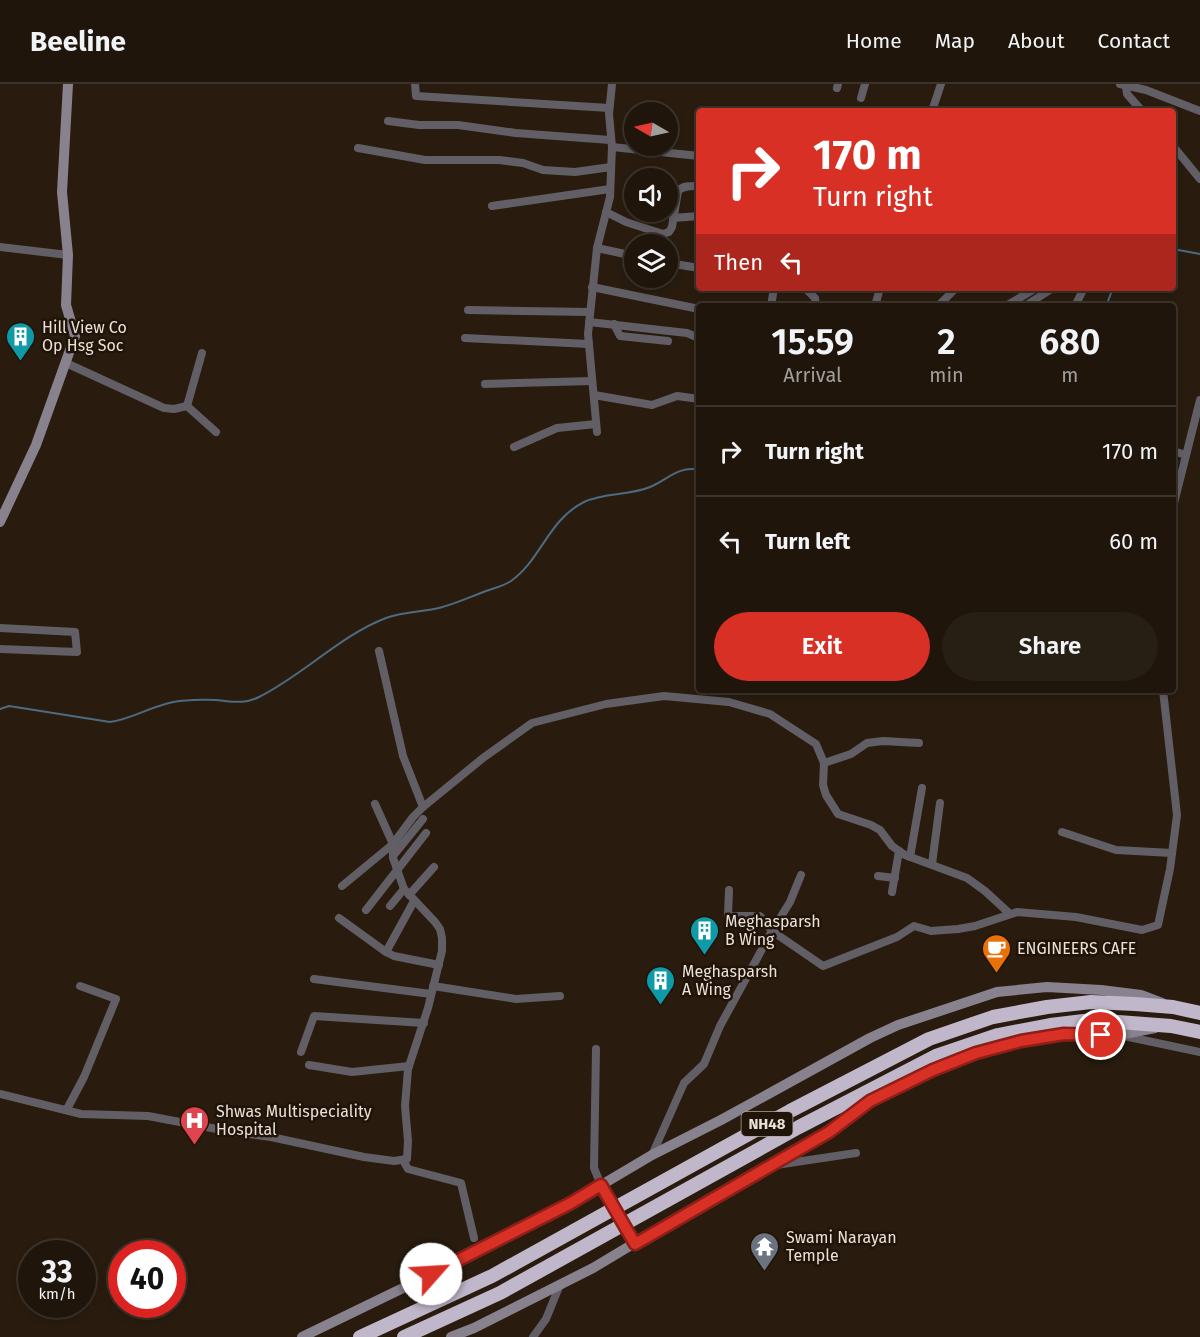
<!DOCTYPE html>
<html lang="en">
<head>
<meta charset="utf-8">
<style>
	body { margin:0; font-family:"Fira Sans",sans-serif; background:#271e14; color:#f1f3f6; height:100vh; display:flex; flex-direction:column; font-size:22px; white-space:nowrap }
	* { box-sizing:border-box; margin:0 }
	p { font-size:20px; color:#a19f9d }
	.icon { flex:none; width:33px; height:33px; fill:none; stroke:currentColor; stroke-width:2; stroke-linecap:round; stroke-linejoin:round }
	.map { position:relative; flex:1; overflow:hidden }
	.panel { position:absolute; left:696px; top:219px; width:480px; height:390px; display:flex; flex-direction:column; background:#1f150b; border-radius:6px; box-shadow:0 3px 9px #0003,0 0 0 2px #3c342c }
	.panel>* { flex:none }
	.hud { position:absolute; left:696px; top:24px; width:480px; height:183px; border-radius:6px; box-shadow:0 3px 9px #0003,0 0 0 2px #3c342c; background:#d93025; color:#fff; overflow:hidden }
	.needle { width:39px; rotate:279deg }
	.fabs { position:absolute; left:624px; top:18px; display:grid; gap:12px }
	.fabs a { display:grid; place-items:center; width:54px; height:54px; border-radius:50%; background:#1f150b; box-shadow:0 3px 9px #0003,0 0 0 2px #3c342c; font-size:30px }
	.speed { position:absolute; left:18px; top:1156px; display:flex; gap:12px; font-size:30px; font-weight:700; text-align:center }
	.speed>* { display:grid; place-content:center; width:78px; height:78px; border-radius:50%; background:#1f150b; box-shadow:0 3px 9px #0003,0 0 0 2px #3c342c; line-height:1 }
	.speed small { font-size:15px; font-weight:400 }
	.speed .limit { border:9px solid #d22; background:#fff; color:#111 }
	.pin { position:absolute; display:grid; place-items:center; width:51px; height:51px; color:#fff; margin:-26px; border:3px solid #fff; border-radius:50%; box-shadow:0 2px 6px #0007 }
	.me { position:absolute; width:66px; margin:-33px; rotate:64deg; stroke-linejoin:round; filter:drop-shadow(0 0 4px #0008) }
	.turn { display:flex; align-items:center; gap:21px; height:126px; padding:0 18px; font-size:27px }
	.turn .icon { width:78px; height:78px; stroke-width:2.5 }
	.turn b { display:block; font-size:42px; line-height:51px }
	.then { display:flex; align-items:center; height:57px; padding:0 18px; background:#0003; gap:12px; font-size:22px }
	.eta { display:flex; justify-content:space-evenly; align-items:center; height:102px; text-align:center }
	.eta b { font-size:36px; font-weight:600; line-height:42px }
	.action { display:flex; gap:12px; margin-top:auto; padding:12px 18px }
	.action a { flex:1; height:69px; border-radius:36px; background:#d93025; color:#fff; font-size:24px; font-weight:600; line-height:69px; text-align:center }
	.action a+a { background:#271e14; color:#f1f3f6 }
	ul { padding:0; list-style:none }
	li { display:flex; align-items:center; gap:18px; height:90px; padding:0 18px; border-top:2px solid #3c342c }
	li div { flex:1 }
	li b { display:block; font-size:22px }
	li em { font-style:normal }
	header { display:flex; align-items:center; gap:36px; box-sizing:border-box; height:84px; padding:0 30px; background:#1f150b; border-bottom:2px solid #3c342c }
	header strong { font-size:28px }
	nav { display:flex; gap:33px; margin-inline-start:auto; font-size:21px }
	.map>svg:first-child { display:block }
</style>
</head>
<body>
<header>
<strong>Beeline</strong>
<nav><a>Home</a><a>Map</a><a>About</a><a>Contact</a></nav>
</header>
<div class="map">
<svg width="1200" height="1253" viewBox="0 0 1200 1253">
	<rect width="100%" height="100%" fill="#291c0f"/>
	<g fill="none" stroke-linecap="round" stroke-linejoin="round">
		<!-- stream -->
		<g stroke="#4c6a80" stroke-width="2">
			<path d="M1173,165L1200,170"/>
			<path d="M1106,222L1113,204"/>
			<path d="M0,625L9,622L110,638C134,635 154,620 179,617C190,616 203,615 215,616C231,617 244,621 259,613C302,592 341,551 386,534C402,528 422,528 439,524C455,520 470,513 486,507C494,504 504,502 511,497C541,476 548,436 584,418C605,408 629,412 650,403C667,396 679,381 699,386"/>
		</g>
		<!-- street -->
		<g stroke="#625e66" stroke-width="8">
			<path d="M415,0L416,12L609,24"/>
			<path d="M1120,0L1146,6L1200,27"/>
			<path d="M1126,2L1127,10L1142,27"/>
			<path d="M837,4L838,0"/>
			<path d="M861,14L865,0"/>
			<path d="M932,27L941,0"/>
			<path d="M388,37L419,41H458L516,49L610,56"/>
			<path d="M1173,62L1200,95"/>
			<path d="M612,63L699,72"/>
			<path d="M358,64L425,76H499L523,79L543,86L575,88L611,83"/>
			<path d="M492,122L610,105"/>
			<path d="M606,128L626,138L663,150L669,148L672,143L678,107C683,101 692,102 699,102"/>
			<path d="M673,134L699,132"/>
			<path d="M0,163L68,171"/>
			<path d="M597,164L634,172"/>
			<path d="M668,179L699,184"/>
			<path d="M592,203L699,225"/>
			<path d="M805,204L815,214L816,222"/>
			<path d="M771,222L774,204"/>
			<path d="M875,222L880,204"/>
			<path d="M938,222L954,206"/>
			<path d="M1006,222L1036,204"/>
			<path d="M1025,222L1053,204"/>
			<path d="M1075,222L1084,204"/>
			<path d="M468,226L589,228"/>
			<path d="M589,238L687,249L699,254"/>
			<path d="M614,240L620,252L668,257"/>
			<path d="M465,254L589,260"/>
			<path d="M66,279L164,324L174,325L187,322"/>
			<path d="M485,300L592,297"/>
			<path d="M594,311L652,321L677,312L699,315"/>
			<path d="M187,322L202,269"/>
			<path d="M187,322L216,348"/>
			<path d="M597,348L588,250L597,164L610,113L612,63L609,30L612,0"/>
			<path d="M514,363L557,344L596,340"/>
			<path d="M1173,367L1186,371"/>
			<path d="M1173,423L1200,316"/>
			<path d="M0,544L75,548L77,568L0,565"/>
			<path d="M379,567L403,672L423,723"/>
			<path d="M824,679L851,670L867,659L883,657L919,659"/>
			<path d="M1062,748L1116,766L1172,769"/>
			<path d="M393,772L423,735"/>
			<path d="M910,773L922,704"/>
			<path d="M932,780L940,719"/>
			<path d="M878,792L895,794"/>
			<path d="M342,802L393,760L375,720"/>
			<path d="M729,806L728,832H760L772,847L790,818L801,791"/>
			<path d="M892,808L899,767"/>
			<path d="M409,811L434,783"/>
			<path d="M390,822L404,805"/>
			<path d="M366,826L426,749"/>
			<path d="M339,834L386,868L394,872L439,881"/>
			<path d="M386,868L414,817"/>
			<path d="M314,895L431,910"/>
			<path d="M433,902L516,915L560,912"/>
			<path d="M1124,952L1200,968"/>
			<path d="M596,965L594,1084L601,1101L635,1160"/>
			<path d="M301,968L314,932L424,939"/>
			<path d="M309,981L352,988L409,982"/>
			<path d="M0,1010L81,1030L148,1032L233,1048L271,1053L364,1073L394,1077L407,1075L408,1057L405,1022L408,985L428,924L442,867V854L440,845L435,838L404,805L393,774V760L413,733L423,723L483,674L532,639L606,620L664,612L729,618L770,630L816,660L824,679L823,701L826,711L838,730L871,741L880,746L892,762L905,771L967,794L985,807L1010,830"/>
			<path d="M67,1025L84,993L116,915L80,902"/>
			<path d="M652,1071L684,999L704,980L720,942L772,847L823,882L897,853L914,842L931,847L958,845L975,842L1017,828L1076,833L1142,846L1158,841L1170,785L1177,731L1163,606"/>
			<path d="M403,1076L408,1085L461,1099L474,1154"/>
			<path d="M776,1081L856,1069"/>
			<path d="M533,1253L546,1235L559,1203"/>
		</g>
		<!-- secondary -->
		<g stroke="#88828f" stroke-width="10">
			<path d="M0,438L36,361L75,252L66,221L68,171L62,108L68,0"/>
			<path d="M302,1253L467,1173L528,1139L571,1119L652,1071L721,1036L870,954L898,941L997,908L1047,903L1101,906L1141,911L1162,919"/>
			<path d="M451,1253L474,1244L593,1184L668,1139L829,1049L870,1017L933,986L976,969L1021,957L1064,950L1119,951L1155,944"/>
		</g>
		<!-- highway -->
		<g stroke="#c1b7cb" stroke-width="14">
			<path d="M360,1253L492,1192L790,1027L929,955L993,933L1047,923L1091,918L1135,920L1173,923L1200,929"/>
			<path d="M404,1253L500,1209L799,1043L936,972L998,951L1050,941L1092,936L1171,942L1200,948"/>
		</g>
	</g>
	<g fill="none" stroke-linecap="round" stroke-linejoin="round">
		<defs>
			<path id="route" d="M431,1190L571,1119L601,1101L635,1160L829,1048L870,1017L933,986L976,969L1021,957L1064,950L1101,951"/>
		</defs>
		<!-- route casing -->
		<use href="#route" stroke="#8d1f18" stroke-width="15"/>
		<!-- route -->
		<use href="#route" stroke="#d93025" stroke-width="10"/>
	</g>
	<!-- icons -->
	<defs>
		<symbol id="building-pin" viewBox="-11 -11 22 30"><path d="M0 17L-7.5 6A9.5 9.5 0 1 1 7.5 6Z" fill="#0f9aa8" stroke="#201307"/><path d="M-4-6H4V6H1V3H-1V6H-4ZM-2.5-4.3h1.7v1.8h-1.7ZM.8-4.3h1.7v1.8H.8ZM-2.5-1h1.7V.8h-1.7ZM.8-1h1.7V.8H.8Z" fill="#fff"/></symbol>
		<symbol id="cafe-pin" viewBox="-11 -11 22 30"><path d="M0 17L-7.5 6A9.5 9.5 0 1 1 7.5 6Z" fill="#e8710a" stroke="#201307"/><path d="M-5.5-4.5H6V0H3Q3 3.5 0 3.5H-2.5Q-5.5 3.5-5.5 0ZM3-3.2v2h1.7v-2ZM-6 4.5H4V6H-6Z" fill="#fff"/></symbol>
		<symbol id="hospital-pin" viewBox="-11 -11 22 30"><path d="M0 17L-7.5 6A9.5 9.5 0 1 1 7.5 6Z" fill="#e0444e" stroke="#201307"/><path d="M-5-5h3v3.5h4V-5h3V5h-3V1.5h-4V5h-3Z" fill="#fff"/></symbol>
		<symbol id="temple-pin" viewBox="-11 -11 22 30"><path d="M0 17L-7.5 6A9.5 9.5 0 1 1 7.5 6Z" fill="#6b7280" stroke="#201307"/><path d="M0-6L5-2H3V0L6.5 2.5H4V6H1.5V3h-3V6H-4V2.5H-6.5L-3 0V-2H-5Z" fill="#fff"/></symbol>
	</defs>
	<g fill-rule="evenodd">
		<use href="#building-pin" x="4" y="236" width="33" height="45"/>
		<use href="#building-pin" x="688" y="830" width="33" height="45"/>
		<use href="#cafe-pin" x="980" y="848" width="33" height="45"/>
		<use href="#building-pin" x="644" y="880" width="33" height="45"/>
		<use href="#hospital-pin" x="178" y="1020" width="33" height="45"/>
		<use href="#temple-pin" x="748" y="1146" width="33" height="45"/>
	</g>
	<g text-anchor="middle" stroke-width="5" stroke-linejoin="round" paint-order="stroke">
		<!-- shield labels -->
		<rect fill="#201307" stroke="#ada399" stroke-width="1.5" x="741.5" y="1028" width="51" height="24" rx="4.5"/>
		<g font-size="15" font-weight="bold" fill="#eae1d8">
			<text x="767" y="1045">NH48</text>
		</g>
		<!-- poi labels -->
		<g font-size="16" fill="#eae1d8" stroke="#201307" text-anchor="start">
			<text x="42" y="249">Hill View Co<tspan x="42" dy="18">Op Hsg Soc</tspan></text>
			<text x="725" y="843">Meghasparsh<tspan x="725" dy="18">B Wing</tspan></text>
			<text x="1017" y="870">ENGINEERS CAFE</text>
			<text x="682" y="893">Meghasparsh<tspan x="682" dy="18">A Wing</tspan></text>
			<text x="216" y="1033">Shwas Multispeciality<tspan x="216" dy="18">Hospital</tspan></text>
			<text x="786" y="1159">Swami Narayan<tspan x="786" dy="18">Temple</tspan></text>
		</g>
	</g>
</svg>
<div class="fabs">
<a><svg class="needle" viewBox="-14 -14 28 28"><path d="M0-13l5 13h-10z" fill="#e53935"/><path d="M0 13l5-13h-10z" fill="#a19f9d"/></svg></a>
<a><svg class="icon" aria-label="sound" viewBox="0 0 24 24"><path d="M4 9h4l5-4v14l-5-4H4zM17 9q2 3 0 6"/></svg></a>
<a><svg class="icon" aria-label="layers" viewBox="0 0 24 24"><path d="M12 4l9 5-9 5-9-5zM3 14l9 5 9-5"/></svg></a>
</div>
<div class="speed"><div>33<small>km/h</small></div><div class="limit">40</div></div>
<div class="pin" style="left:1101px;top:951px;background:#d93025"><svg class="icon" aria-label="arrive" viewBox="0 0 24 24"><path d="M6 21V4h12l-3 4 3 4H6"/></svg></div>
<svg class="me" style="left:431px;top:1190px" viewBox="-20 -20 40 40"><circle r="19" fill="#fff"/><path d="M0-13L10 11 0 6-10 11z" fill="#d93025"/></svg>
<div class="hud">
<div class="turn"><svg class="icon" aria-label="right" viewBox="0 0 24 24"><path d="M7 20v-9h11M14 6l5 5-5 5"/></svg><div><b>170 m</b>Turn right</div></div>
<div class="then">Then<svg class="icon" aria-label="left" viewBox="0 0 24 24"><path d="M17 20v-9H6M10 6l-5 5 5 5"/></svg></div>
</div>
<section class="panel">
<div class="eta">
<div><b>15:59</b><p>Arrival</p></div>
<div><b>2</b><p>min</p></div>
<div><b>680</b><p>m</p></div>
</div>
<ul>
<li><svg class="icon" aria-label="right" viewBox="0 0 24 24"><path d="M7 20v-9h11M14 6l5 5-5 5"/></svg><div><b>Turn right</b></div><em>170 m</em></li>
<li><svg class="icon" aria-label="left" viewBox="0 0 24 24"><path d="M17 20v-9H6M10 6l-5 5 5 5"/></svg><div><b>Turn left</b></div><em>60 m</em></li>
</ul>
<div class="action"><a>Exit</a><a>Share</a></div>
</section>
</div>
</body>
</html>
